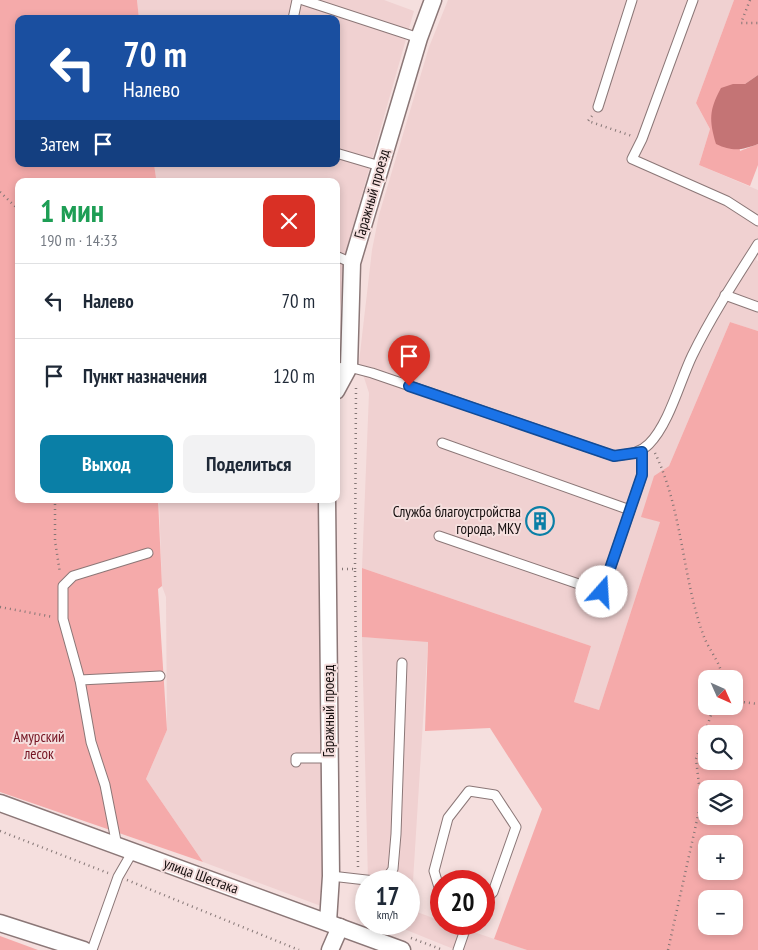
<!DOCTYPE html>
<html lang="ru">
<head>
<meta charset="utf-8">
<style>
	body { margin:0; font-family:"PT Sans Narrow",sans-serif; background:#f2f2f3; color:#1f2937; height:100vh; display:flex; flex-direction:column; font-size:19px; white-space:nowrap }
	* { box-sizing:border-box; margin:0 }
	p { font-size:16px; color:#747a83 }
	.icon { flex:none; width:28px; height:28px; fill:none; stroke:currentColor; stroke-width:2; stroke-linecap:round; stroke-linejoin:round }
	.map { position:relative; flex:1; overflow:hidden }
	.panel { position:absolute; left:15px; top:178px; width:325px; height:325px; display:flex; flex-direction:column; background:#fff; border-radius:10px; box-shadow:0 2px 8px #0003 }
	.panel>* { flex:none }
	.top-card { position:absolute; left:15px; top:15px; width:325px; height:152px; border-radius:10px; box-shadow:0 2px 8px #0003; background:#1a4fa0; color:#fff; overflow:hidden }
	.needle { width:32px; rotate:135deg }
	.fabs { position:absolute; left:698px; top:670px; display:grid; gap:10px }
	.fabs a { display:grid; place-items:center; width:45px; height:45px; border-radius:10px; background:#fff; box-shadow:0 2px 8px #0003; font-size:25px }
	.speed { position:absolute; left:355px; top:870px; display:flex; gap:10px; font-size:25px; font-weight:700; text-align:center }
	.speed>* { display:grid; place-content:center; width:65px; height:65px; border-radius:50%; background:#fff; box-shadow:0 2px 8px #0003; line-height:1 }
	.speed small { font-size:12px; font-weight:400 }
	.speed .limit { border:8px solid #d22; background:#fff; color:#111 }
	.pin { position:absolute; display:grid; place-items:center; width:42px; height:42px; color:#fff; margin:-51px -21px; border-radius:50% 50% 50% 0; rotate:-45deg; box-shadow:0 0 5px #0007 }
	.pin .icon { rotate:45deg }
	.me { position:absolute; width:55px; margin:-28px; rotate:19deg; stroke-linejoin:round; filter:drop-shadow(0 0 4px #0008) }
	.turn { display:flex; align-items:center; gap:18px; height:105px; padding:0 25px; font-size:22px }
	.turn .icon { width:65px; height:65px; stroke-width:2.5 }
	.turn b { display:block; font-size:35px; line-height:42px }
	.then { display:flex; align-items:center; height:48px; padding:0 25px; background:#0003; gap:10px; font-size:19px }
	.round { display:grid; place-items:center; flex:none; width:52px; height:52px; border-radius:10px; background:#f2f2f3 }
	.head { display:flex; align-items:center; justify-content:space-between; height:85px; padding:0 25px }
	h1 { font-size:30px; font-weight:600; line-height:38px; color:#1e9e55 }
	.cta { display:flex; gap:10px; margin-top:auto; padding:10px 25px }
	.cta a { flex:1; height:58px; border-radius:10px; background:#0a7fa6; color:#fff; font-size:20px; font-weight:600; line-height:58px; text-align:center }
	.cta a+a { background:#f2f2f3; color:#1f2937 }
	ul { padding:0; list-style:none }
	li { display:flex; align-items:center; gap:15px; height:75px; padding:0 25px; border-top:1px solid #e0e1e3 }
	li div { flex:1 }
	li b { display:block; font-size:19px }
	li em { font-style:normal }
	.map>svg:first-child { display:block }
</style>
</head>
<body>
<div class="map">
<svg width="758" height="950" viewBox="0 0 758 950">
	<rect width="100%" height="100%" fill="#f5dfde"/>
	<!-- built -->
	<g fill="#f0d1d1">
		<path d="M137,0H384L414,11L347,247L336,340V181L146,180L156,178L154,164H336V19H139Z"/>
		<path d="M448,0H734L696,103L710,129L699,165L758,190V253L756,260L758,261V331L730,322L669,466L663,470L660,522L599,710L574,702L591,646L362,568L369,393L359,362L372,250L379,215L429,47Z"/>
		<path d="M159,499H320L324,830L321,906L203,862L146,779L167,730L166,597L162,586Z"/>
		<path d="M362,637L428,641L413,881L409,888V881H368Z"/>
		<path d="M409,909L441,921V924H450L527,950H456L394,925L409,924Z"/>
	</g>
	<!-- green -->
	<g fill="#f5aaaa" fill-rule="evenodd">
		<path d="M0,0H137L139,19H19V164H154L156,178L146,181H19V499H158L162,586L158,589L167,730L146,779L203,862L0,792Z"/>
		<path d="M734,0H758V75L745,84H733L740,151L758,144V165L750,186L699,165L710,129L696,103Z"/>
		<path d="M730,322L758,331V950H527L494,939L542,809L490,728L425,731L428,642L362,637V568L591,646L574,702L599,710L660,522L641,517L654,476L669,466ZM706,679H734V706H706ZM706,734H734V761H706ZM706,789H734V816H706ZM706,844H734V871H706ZM706,899H734V926H706Z"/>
		<path d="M0,936L38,950H0Z"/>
	</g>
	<!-- water -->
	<path fill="#c47475" d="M758,75V144C742,150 733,152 716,144C709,120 709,110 721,88L733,84H745Z"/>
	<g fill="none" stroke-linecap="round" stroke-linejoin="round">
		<defs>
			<g id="lane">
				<path d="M303,0L419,38"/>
				<path d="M693,0L642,139L632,159L727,201L758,221"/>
				<path d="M293,19L297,0"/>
				<path d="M598,107L632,0"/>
				<path d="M336,153L380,166"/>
				<path d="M336,256L352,263"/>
				<path d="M725,295L758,307"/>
				<path d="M336,368L349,367L372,373L614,456C628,454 639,454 649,444C669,424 680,381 692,356C711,317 735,280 758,244"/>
				<path d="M442,443L630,510"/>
				<path d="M439,536L602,592L642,475V452"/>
				<path d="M80,680L63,619V586L73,576L148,553"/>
				<path d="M296,762V758H329"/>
				<path d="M117,846L105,785L91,742L80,680L160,676"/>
				<path d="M331,876L375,881"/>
				<path d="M385,881L393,869L396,834L402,663"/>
				<path d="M441,894L434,871L448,818L469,791L495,795L516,827L493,892L484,901"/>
				<path d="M92,950L118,877L133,851"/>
				<path d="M458,950L467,924"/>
			</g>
			<g id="street">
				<path d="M336,391L349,367L352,263L419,38L433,0"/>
				<path d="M327,499L331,876L328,922"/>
				<path d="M0,803L402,950"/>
				<path d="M0,923L84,950"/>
				<path d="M330,950L340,927"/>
			</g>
		</defs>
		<!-- lane casing -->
		<use href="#lane" stroke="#8b7777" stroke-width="11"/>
		<!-- street casing -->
		<use href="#street" stroke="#8b7777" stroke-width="19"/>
		<!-- path -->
		<g stroke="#847675" stroke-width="2.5" stroke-dasharray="1 4" stroke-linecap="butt">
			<path d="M750,0L741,23H758"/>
			<path d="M592,116L588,121L632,136"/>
			<path d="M0,192L19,210"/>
			<path d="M655,453C683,511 682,578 704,637C709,650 723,666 722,679"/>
			<path d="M55,499V541L60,573"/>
			<path d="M342,569H355L358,868"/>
			<path d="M355,569L356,386"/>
			<path d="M0,607L53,617"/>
			<path d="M734,701L758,704"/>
			<path d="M0,831L108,873"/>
			<path d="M127,880L299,950"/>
			<path d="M359,891L364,920"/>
			<path d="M411,938L443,950"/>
			<path d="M668,950L701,802L696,759L714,706"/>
		</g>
		<!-- lane -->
		<use href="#lane" stroke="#fff" stroke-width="9"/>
		<!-- street -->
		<use href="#street" stroke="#fff" stroke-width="16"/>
	</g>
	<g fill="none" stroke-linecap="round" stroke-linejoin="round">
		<defs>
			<path id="route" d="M409,386L614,456L642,452V475L602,592"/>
		</defs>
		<!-- route casing -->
		<use href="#route" stroke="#114b97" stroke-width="12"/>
		<!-- route -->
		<use href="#route" stroke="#1a73e8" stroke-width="9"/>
	</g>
	<!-- icons -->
	<defs>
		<symbol id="building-ring" viewBox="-11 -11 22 22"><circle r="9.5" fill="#f5dfde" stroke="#0a7fa6" stroke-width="1.5"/><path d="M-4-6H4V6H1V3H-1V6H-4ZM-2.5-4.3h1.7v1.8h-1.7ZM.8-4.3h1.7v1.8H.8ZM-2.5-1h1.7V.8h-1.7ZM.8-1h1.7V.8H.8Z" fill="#0a7fa6"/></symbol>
	</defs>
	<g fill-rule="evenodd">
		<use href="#building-ring" x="524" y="505" width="32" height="32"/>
	</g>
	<g text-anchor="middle" stroke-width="4" stroke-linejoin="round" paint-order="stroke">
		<!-- street labels -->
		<g font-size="15" fill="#150e0e" stroke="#f5dfde">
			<text transform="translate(372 194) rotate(-74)" y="5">Гаражный проезд</text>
			<text transform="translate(329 711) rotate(-90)" y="5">Гаражный проезд</text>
			<text transform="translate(201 876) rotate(20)" y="5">улица Шестака</text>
		</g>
		<!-- poi labels -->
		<g font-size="15" fill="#150e0e" stroke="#f5dfde" text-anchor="end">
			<text x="521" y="517">Служба благоустройства<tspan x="521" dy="17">города, МКУ</tspan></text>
		</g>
		<!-- park labels -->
		<g font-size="15" fill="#741221" stroke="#f5dfde">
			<text x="39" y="742">Амурский<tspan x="39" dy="17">лесок</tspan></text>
		</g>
	</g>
</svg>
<div class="fabs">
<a><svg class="needle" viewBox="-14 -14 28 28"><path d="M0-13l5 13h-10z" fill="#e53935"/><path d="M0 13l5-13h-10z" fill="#747a83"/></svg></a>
<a><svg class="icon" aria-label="search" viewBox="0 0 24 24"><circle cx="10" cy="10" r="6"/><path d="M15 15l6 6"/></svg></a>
<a><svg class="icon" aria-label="layers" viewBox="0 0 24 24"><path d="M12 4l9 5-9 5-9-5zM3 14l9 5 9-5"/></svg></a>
<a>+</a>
<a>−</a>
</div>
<div class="speed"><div>17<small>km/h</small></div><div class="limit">20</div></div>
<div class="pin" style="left:409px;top:386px;background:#d93025"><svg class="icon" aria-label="arrive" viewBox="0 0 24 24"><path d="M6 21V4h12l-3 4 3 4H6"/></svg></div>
<svg class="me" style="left:602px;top:592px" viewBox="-20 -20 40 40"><circle r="19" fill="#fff"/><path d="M0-13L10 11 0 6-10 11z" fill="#1a73e8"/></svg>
<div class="top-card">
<div class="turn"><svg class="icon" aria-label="left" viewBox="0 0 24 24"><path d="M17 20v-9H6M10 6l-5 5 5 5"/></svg><div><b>70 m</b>Налево</div></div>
<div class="then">Затем<svg class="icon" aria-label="arrive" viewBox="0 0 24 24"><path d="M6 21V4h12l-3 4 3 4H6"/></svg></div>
</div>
<section class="panel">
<div class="head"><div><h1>1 мин</h1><p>190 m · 14:33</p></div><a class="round" style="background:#d93025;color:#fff"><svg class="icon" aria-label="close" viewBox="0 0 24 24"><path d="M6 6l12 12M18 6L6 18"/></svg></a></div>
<ul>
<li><svg class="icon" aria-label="left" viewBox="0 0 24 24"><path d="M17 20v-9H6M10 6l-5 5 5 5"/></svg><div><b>Налево</b></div><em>70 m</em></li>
<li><svg class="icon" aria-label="arrive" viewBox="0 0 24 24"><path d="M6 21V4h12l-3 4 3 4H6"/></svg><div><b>Пункт назначения</b></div><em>120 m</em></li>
</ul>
<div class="cta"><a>Выход</a><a>Поделиться</a></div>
</section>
</div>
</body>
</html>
